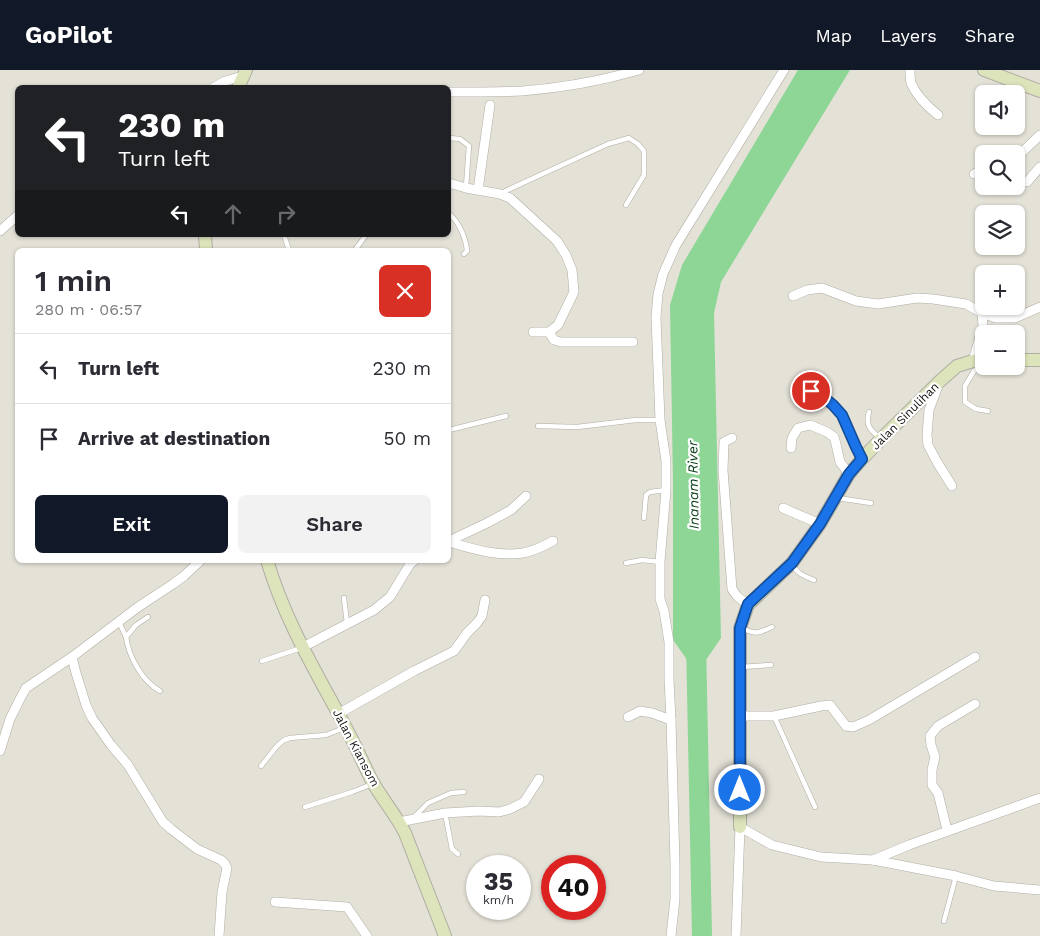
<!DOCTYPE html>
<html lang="en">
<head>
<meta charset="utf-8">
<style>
	body { margin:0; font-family:"Work Sans",sans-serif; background:#f2f2f3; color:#2b2b33; height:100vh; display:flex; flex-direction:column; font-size:19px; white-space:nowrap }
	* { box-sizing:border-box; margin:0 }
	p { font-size:16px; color:#7c7c81 }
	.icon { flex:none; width:28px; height:28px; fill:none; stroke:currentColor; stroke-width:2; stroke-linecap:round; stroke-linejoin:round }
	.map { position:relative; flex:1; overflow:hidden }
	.sheet { position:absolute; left:15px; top:178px; width:436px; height:315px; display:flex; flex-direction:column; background:#fff; border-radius:8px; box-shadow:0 1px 4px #0004 }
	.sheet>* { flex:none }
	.top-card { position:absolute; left:15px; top:15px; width:436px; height:152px; border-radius:8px; box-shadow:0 1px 4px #0004; background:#202124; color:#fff; overflow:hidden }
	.controls { position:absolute; left:975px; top:15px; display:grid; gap:10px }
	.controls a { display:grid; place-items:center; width:50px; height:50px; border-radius:8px; background:#fff; box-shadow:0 1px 4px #0004; font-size:25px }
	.speed { position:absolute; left:466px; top:785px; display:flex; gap:10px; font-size:25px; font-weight:700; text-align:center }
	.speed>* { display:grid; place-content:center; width:65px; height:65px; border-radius:50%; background:#fff; box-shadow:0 1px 4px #0004; line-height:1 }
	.speed small { font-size:12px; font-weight:400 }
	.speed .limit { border:8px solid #d22; background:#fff; color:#111 }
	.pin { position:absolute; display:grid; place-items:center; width:42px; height:42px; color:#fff; margin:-21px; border:2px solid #fff; border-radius:50%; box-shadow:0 1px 5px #0007 }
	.me { position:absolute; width:55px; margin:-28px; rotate:0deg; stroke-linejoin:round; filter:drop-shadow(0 0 4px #0008) }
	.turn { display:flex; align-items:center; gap:18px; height:105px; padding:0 20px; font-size:22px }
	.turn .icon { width:65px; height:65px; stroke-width:2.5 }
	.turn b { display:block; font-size:35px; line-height:42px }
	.lanes { display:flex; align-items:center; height:48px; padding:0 20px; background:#0003; justify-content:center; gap:25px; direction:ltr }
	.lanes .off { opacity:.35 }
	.round { display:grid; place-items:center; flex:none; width:52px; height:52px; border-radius:8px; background:#f2f2f3 }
	.overview { display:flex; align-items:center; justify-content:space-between; height:85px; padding:0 20px }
	h1 { font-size:30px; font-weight:600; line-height:38px }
	.action { display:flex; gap:10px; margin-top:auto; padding:10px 20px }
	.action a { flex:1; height:58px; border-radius:8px; background:#111827; color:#fff; font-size:20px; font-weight:600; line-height:58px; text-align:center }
	.action a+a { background:#f2f2f3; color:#2b2b33 }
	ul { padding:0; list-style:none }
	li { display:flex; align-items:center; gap:15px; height:70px; padding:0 20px; border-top:1px solid #e1e1e2 }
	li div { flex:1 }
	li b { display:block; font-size:19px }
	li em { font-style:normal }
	header { display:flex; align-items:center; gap:30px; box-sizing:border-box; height:70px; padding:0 25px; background:#111827; color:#fff }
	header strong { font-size:24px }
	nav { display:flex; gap:28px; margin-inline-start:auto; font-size:18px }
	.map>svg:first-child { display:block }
</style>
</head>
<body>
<header>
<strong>GoPilot</strong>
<nav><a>Map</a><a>Layers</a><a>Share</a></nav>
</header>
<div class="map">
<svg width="1040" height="866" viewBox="0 0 1040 866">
	<rect width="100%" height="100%" fill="#e4e1d7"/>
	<!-- water -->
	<path fill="#8dd696" d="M798,0H850L721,212L714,243L721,568L701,597L693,598L673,570V412L670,235L682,195Z"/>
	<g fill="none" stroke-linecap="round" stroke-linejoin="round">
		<!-- river -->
		<path stroke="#8dd696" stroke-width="20" d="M696,571L702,866"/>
		<defs>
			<g id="lane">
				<path d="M449,68L460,69L469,76L466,117"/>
				<path d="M501,123L608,74L629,68L638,74L644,81V105L626,135"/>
				<path d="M449,144C459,151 466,169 467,181L464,184"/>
				<path d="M284,165L289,180"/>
				<path d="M355,180L366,165"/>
				<path d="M984,295L974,301L965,316V332L976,339L988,341"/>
				<path d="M869,342C865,355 870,360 880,368"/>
				<path d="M538,356L577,357L636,350H660"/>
				<path d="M449,360L506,346"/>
				<path d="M837,428L871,433"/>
				<path d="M644,448L646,425L650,422L666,420"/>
				<path d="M626,493L642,490L660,492"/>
				<path d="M793,494C795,503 806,507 814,510"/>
				<path d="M344,528L347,553"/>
				<path d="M119,552L126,567L136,555L148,547"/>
				<path d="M742,558C756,565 759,563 772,557"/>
				<path d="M126,567C129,587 142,611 160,621"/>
				<path d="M262,591L301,578"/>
				<path d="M741,597L771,595"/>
				<path d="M774,646L815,737"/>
				<path d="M261,696L277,676L284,670L290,668L326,665L344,658"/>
				<path d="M305,737L352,722L372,714"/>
				<path d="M445,743L452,779L458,784"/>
				<path d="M414,747L428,733L451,723L464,722"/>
				<path d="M944,851L956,806"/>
			</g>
			<g id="street">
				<path d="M910,0C910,4 910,9 911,13C916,25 928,37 938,45"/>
				<path d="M213,18L225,11L243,6"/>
				<path d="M449,22C473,22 498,22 522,21C562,18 601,11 639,0"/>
				<path d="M1016,87L1018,86L1040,65"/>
				<path d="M974,104L984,98"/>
				<path d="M1027,112L1040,97"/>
				<path d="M449,113L466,118L500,124L510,128L557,171L566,185L572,200L574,222L558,255L549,262H533"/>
				<path d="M478,120L490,35"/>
				<path d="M0,161L18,145"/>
				<path d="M793,226L807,220L822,218L856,231L878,234L917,228L933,229L966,234L982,243L983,256L973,291"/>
				<path d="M982,243L996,248H1015L1040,237"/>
				<path d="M549,262L554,270L561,272H633"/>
				<path d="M938,316L929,340L927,365L928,375L937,392L952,416"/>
				<path d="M811,321L821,325L833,335L842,345L856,377L862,389"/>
				<path d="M732,368L724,372L723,400L732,519L737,526L748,535"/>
				<path d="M791,378L792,368L798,358L810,355L827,362L834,367L836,374L840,392L849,404"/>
				<path d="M783,438L820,454"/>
				<path d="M449,471L487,453L511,440L526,426"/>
				<path d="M449,472C473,479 498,487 523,483C534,481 544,476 553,471"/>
				<path d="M303,577L374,540L390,527L410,494L415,490"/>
				<path d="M72,587L76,603L86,635L92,648L111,675L128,695L163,752L171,759L197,779L221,790L225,794L227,798L222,822L219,866"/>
				<path d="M338,644L414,601L454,581L467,563L477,553L482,546L485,530"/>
				<path d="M740,646H774L821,636L830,635L846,656L853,657L869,650L975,587"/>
				<path d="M628,647L640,641L652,643L671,650"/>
				<path d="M0,681L10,649L21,627L26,618L72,587L138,537L173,514L184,506L201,490"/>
				<path d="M399,752L445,743L479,741L499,742L510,739L524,732L539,709"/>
				<path d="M947,760L938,723L932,715V700L935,687L931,675L930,666L938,656L975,634"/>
				<path d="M873,790L909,775L1040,728"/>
				<path d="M275,832L347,837L367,866"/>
				<path d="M671,866L675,829V794L671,650L669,609V572L664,541L660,529V492L666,420V391L660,350L656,247L658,224L663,204L676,175L784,0"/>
				<path d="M736,866L740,757L772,775L821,787L873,790L956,806L994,816L1040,820"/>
			</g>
			<g id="secondary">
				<path d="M984,0L1040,21"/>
				<path d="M238,18L246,0"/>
				<path d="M205,165L206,180"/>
				<path d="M1016,290H1040"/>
				<path d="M267,490C284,549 316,602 345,656C355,674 363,693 372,711C382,729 396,745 405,763L445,866"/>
				<path d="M740,757V558L748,535L792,493L820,454L849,404L862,389L881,369L940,311L957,296L973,291L984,290"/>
			</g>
		</defs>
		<!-- lane casing -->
		<use href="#lane" stroke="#b0ada4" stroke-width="5.5"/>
		<!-- street casing -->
		<use href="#street" stroke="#b0ada4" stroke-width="10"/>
		<!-- secondary casing -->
		<use href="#secondary" stroke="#b0ada4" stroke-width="14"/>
		<!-- lane -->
		<use href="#lane" stroke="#fff" stroke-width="4.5"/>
		<!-- street -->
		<use href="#street" stroke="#fff" stroke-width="9"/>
		<!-- secondary -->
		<use href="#secondary" stroke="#dde4bb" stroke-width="12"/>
	</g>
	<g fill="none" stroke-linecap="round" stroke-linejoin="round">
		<defs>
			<path id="route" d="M740,720V558L748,534L792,493L820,454L849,404L862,389L856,377L842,345L833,335L821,325L811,321"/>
		</defs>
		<!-- route casing -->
		<use href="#route" stroke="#114b97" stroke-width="12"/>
		<!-- route -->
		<use href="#route" stroke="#1a73e8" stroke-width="9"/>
	</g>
	<g text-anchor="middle" stroke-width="4.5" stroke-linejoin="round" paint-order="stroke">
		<!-- street labels -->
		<g font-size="12" fill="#151411" stroke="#fff">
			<text transform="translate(905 346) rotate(-45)" y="4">Jalan Sinulihan</text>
			<text transform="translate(356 678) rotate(62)" y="4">Jalan Kiansom</text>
		</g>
		<!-- water labels -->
		<g font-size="14" font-style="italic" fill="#00370f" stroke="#fff">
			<text transform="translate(693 415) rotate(-91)" y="5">Inanam River</text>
		</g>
	</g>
</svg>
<div class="controls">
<a><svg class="icon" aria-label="sound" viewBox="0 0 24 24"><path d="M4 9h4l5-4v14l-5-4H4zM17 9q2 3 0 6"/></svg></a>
<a><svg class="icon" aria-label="search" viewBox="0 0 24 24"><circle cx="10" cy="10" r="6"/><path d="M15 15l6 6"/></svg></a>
<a><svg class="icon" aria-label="layers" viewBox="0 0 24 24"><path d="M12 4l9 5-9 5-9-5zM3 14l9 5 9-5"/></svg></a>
<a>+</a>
<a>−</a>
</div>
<div class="speed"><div>35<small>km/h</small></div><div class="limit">40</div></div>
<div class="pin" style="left:811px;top:321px;background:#d93025"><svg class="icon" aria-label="arrive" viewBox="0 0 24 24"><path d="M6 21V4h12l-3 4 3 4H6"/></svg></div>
<svg class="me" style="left:740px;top:720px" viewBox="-20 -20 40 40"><circle r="17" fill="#1a73e8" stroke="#fff" stroke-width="3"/><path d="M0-11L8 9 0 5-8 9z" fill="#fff"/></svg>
<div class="top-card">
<div class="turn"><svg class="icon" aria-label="left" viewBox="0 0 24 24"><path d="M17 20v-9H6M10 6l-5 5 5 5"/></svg><div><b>230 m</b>Turn left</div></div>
<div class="lanes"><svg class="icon" aria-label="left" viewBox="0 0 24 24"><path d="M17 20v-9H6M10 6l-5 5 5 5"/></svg><svg class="icon off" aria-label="ahead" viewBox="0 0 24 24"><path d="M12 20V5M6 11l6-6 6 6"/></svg><svg class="icon off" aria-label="right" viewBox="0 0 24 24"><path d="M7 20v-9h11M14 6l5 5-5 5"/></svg></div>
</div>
<section class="sheet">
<div class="overview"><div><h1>1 min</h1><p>280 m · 06:57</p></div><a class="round" style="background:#d93025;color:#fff"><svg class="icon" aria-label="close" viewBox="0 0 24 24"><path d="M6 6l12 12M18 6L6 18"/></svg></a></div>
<ul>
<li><svg class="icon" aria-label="left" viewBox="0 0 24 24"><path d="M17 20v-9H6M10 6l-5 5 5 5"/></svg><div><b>Turn left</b></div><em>230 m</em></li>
<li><svg class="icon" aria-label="arrive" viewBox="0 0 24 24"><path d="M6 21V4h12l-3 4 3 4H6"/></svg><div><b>Arrive at destination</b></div><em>50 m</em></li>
</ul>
<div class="action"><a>Exit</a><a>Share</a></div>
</section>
</div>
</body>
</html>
